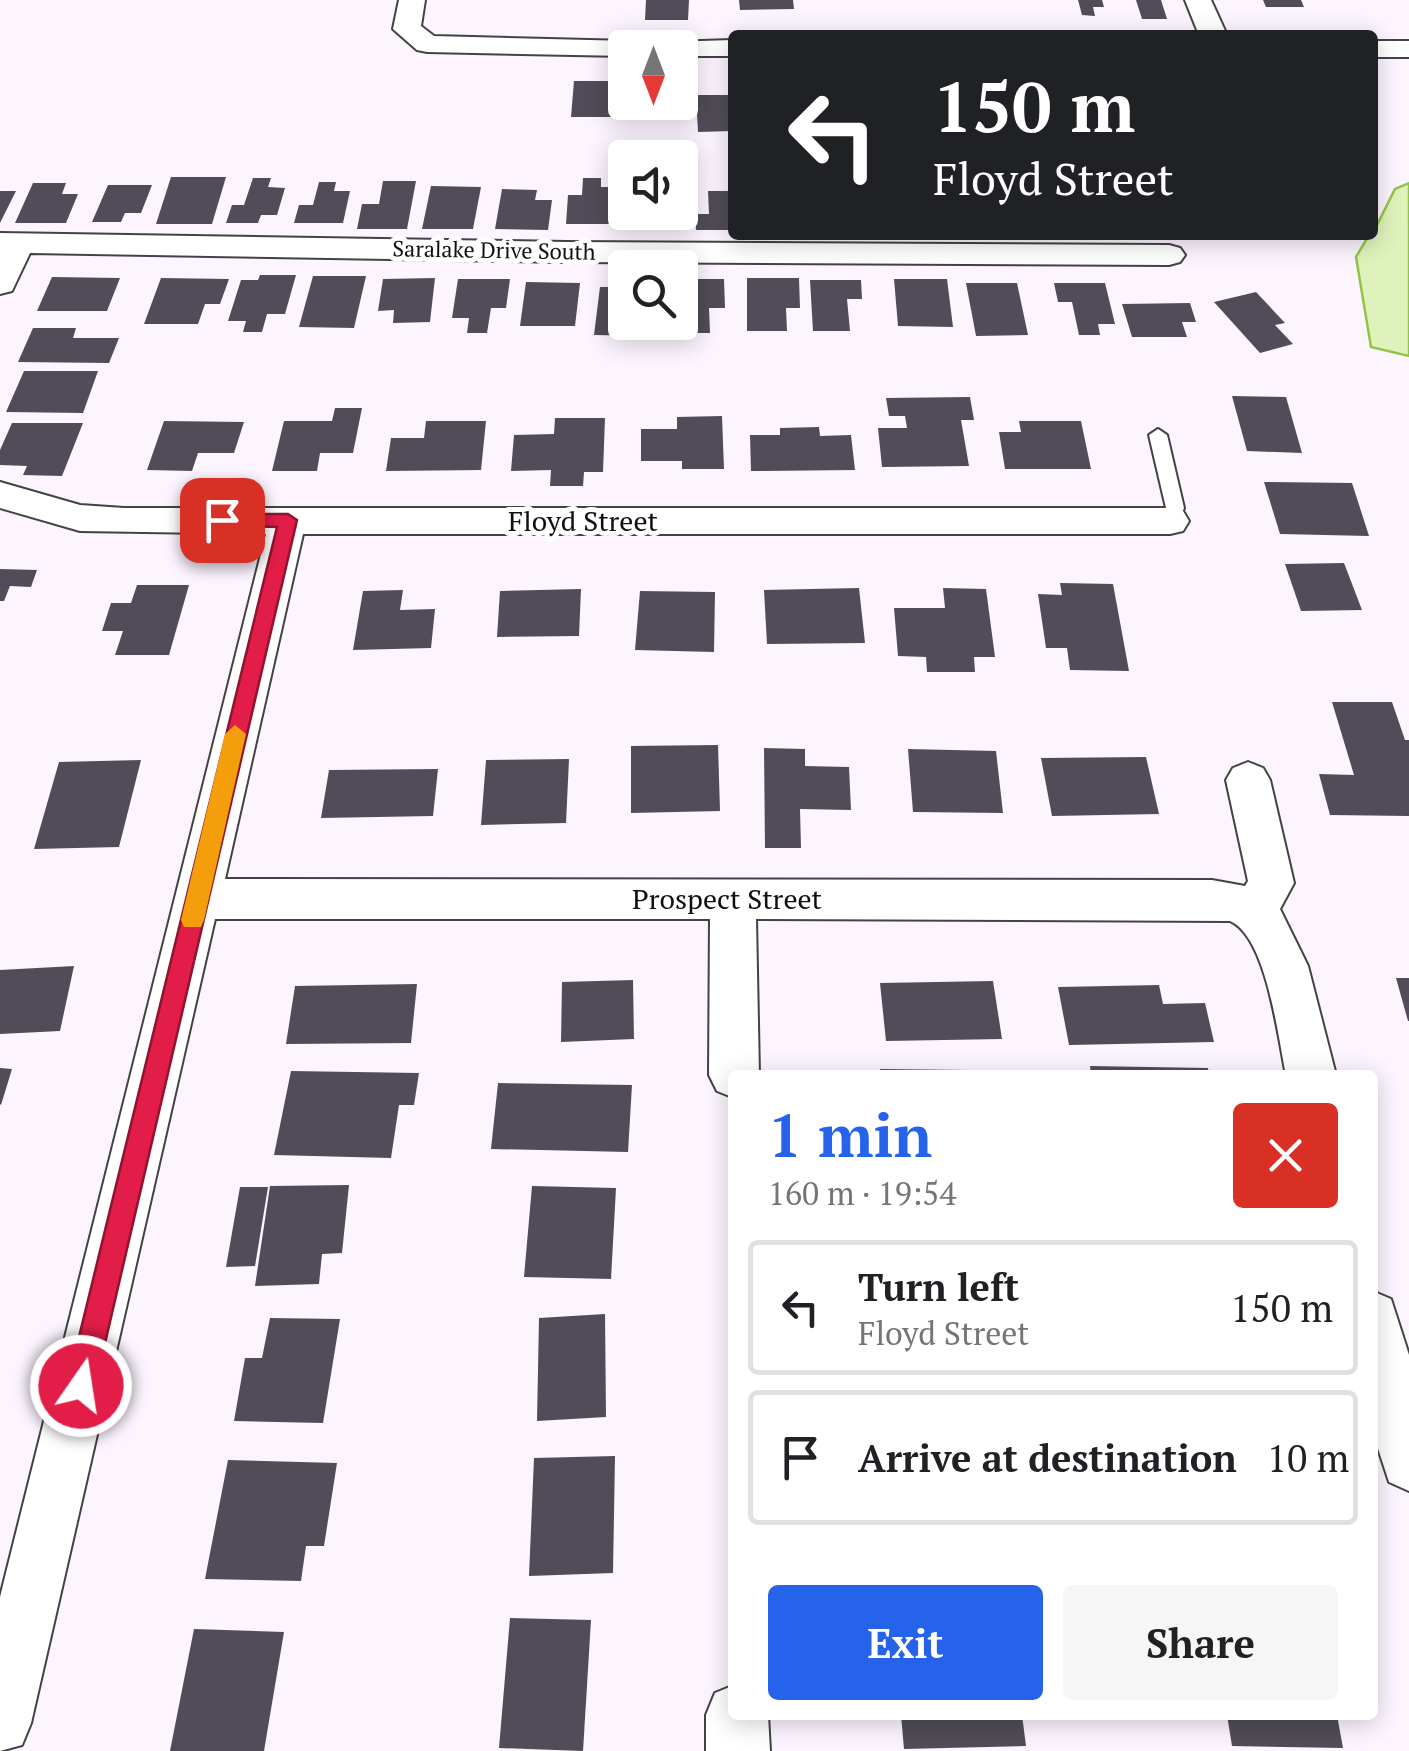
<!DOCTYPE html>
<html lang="en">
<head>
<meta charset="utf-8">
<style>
	body { margin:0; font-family:"PT Serif",serif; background:#f6f6f6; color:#202124; height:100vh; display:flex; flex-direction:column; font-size:38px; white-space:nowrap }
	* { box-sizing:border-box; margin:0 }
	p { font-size:32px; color:#757577 }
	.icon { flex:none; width:55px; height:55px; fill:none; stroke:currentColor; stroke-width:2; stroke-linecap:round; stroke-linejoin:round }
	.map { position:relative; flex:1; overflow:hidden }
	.panel { position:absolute; left:728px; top:1070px; width:650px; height:650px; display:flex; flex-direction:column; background:#fff; border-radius:10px; box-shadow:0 5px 25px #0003 }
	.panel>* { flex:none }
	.top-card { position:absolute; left:728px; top:30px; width:650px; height:210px; border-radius:10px; box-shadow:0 5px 25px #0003; background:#202124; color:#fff; overflow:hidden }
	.needle { width:65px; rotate:180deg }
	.tools { position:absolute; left:608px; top:30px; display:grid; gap:20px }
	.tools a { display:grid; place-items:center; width:90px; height:90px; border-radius:10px; background:#fff; box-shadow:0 5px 25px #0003; font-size:50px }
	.pin { position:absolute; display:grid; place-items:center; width:85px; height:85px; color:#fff; margin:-42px; border-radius:20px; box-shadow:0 5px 15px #0006 }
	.me { position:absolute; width:110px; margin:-55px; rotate:13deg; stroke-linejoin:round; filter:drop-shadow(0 0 8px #0008) }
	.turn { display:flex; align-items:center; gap:35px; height:210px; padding:0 40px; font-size:45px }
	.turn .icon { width:130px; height:130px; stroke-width:2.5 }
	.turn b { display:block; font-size:70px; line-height:85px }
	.round { display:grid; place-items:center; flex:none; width:105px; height:105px; border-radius:10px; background:#f6f6f6 }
	.summary { display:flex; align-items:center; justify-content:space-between; height:170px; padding:0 40px }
	h1 { font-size:60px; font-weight:700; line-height:75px; color:#2563eb }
	.primary-button { display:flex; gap:20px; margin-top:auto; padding:20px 40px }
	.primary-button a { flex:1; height:115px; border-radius:10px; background:#2563eb; color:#fff; font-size:40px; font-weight:700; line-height:115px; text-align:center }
	.primary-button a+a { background:#f6f6f6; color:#202124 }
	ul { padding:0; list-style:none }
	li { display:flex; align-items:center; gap:30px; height:135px; margin:0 20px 15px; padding:0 20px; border:5px solid #e0e0e0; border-radius:10px }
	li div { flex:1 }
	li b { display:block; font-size:38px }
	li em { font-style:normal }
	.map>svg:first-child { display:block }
</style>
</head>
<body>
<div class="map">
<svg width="1409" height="1751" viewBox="0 0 1409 1751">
	<rect width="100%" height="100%" fill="#fcf4fe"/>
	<!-- water -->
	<path fill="#dff2bb" stroke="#94c447" stroke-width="2.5" d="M1409,183V356L1371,347L1356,257L1369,235H1372L1395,189Z"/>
	<!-- building -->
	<g fill="#514d58">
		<path d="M646,0H689L688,20H645Z"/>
		<path d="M739,0H793L794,9L740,10Z"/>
		<path d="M1078,0H1102L1104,7H1093L1095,16L1082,15Z"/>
		<path d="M1136,0H1161L1167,19H1142Z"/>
		<path d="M1263,0H1301L1304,7H1266Z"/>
		<path d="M574,81H614L612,117H571Z"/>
		<path d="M696,95H732V131L698,132Z"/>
		<path d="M634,102H682V119L634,120Z"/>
		<path d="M171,177H226L212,224H156Z"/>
		<path d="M680,177H683L685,224L634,225V212H680Z"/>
		<path d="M253,178H271L268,187L285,188L277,215H261L258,223H226L232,205H244Z"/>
		<path d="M583,178H601V187H616V224H566L568,195H582Z"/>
		<path d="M383,181H416L407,229H357L362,204H379Z"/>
		<path d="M319,182H336L334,191H350L343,223H294L299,205H313Z"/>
		<path d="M33,183H66L62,194H78L66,223H15Z"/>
		<path d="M108,185H152L141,213H125L121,222H92Z"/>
		<path d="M431,186L481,187L473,229H422Z"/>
		<path d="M502,189L537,190L535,200H552L548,230L495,229Z"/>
		<path d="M0,191H16L0,223Z"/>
		<path d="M708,191H732V230H696L695,214H709Z"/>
		<path d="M260,275H296L285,314H267L262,332H243L246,321H228L241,280H258Z"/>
		<path d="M313,276H366L354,328L299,327Z"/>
		<path d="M52,277L120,278L107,311H37Z"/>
		<path d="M161,278L229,279L220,304H205L198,324H144Z"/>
		<path d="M435,278L430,322L393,323L394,310L378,311L383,279Z"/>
		<path d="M747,278H799L800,308H786L787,331H747Z"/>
		<path d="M458,279H510L506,308H491L487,333H467L469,318H452Z"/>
		<path d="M680,279H724L725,308H709L710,333H673V322H680Z"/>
		<path d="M894,279H947L953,327L898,326Z"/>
		<path d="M810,280H861L862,299H847L850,331H813Z"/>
		<path d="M526,282L580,283L575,326H520Z"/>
		<path d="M966,283H1017L1028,335L976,336Z"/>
		<path d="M1054,283H1105L1115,324H1098L1100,335H1079L1072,302H1058Z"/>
		<path d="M600,287H625V322H651L650,336L594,335Z"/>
		<path d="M1256,292L1285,323L1275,325L1293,344L1260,353L1214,302Z"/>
		<path d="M1190,303L1196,322H1182L1187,337H1132L1122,304Z"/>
		<path d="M33,328H76L73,338H119L109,363L18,362Z"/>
		<path d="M24,371H98L83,413L6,412Z"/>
		<path d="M1232,396L1286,397L1302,453L1247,451Z"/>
		<path d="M970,397L974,420H961L969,466L882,467L878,428H907L905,416H889L886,398Z"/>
		<path d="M335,408H362L353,453H320L317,471H272L284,421H332Z"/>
		<path d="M722,416L724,469H682V461H641V429H677V417Z"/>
		<path d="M555,418H605L603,472H584L583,486H550L551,470L511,471L514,435L554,434Z"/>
		<path d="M164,421L244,422L234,453H198L192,471L147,470Z"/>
		<path d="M426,421H486L481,470L386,471L391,438H424Z"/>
		<path d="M1019,421H1081L1091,469H1005L999,432H1021Z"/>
		<path d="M12,423H83L62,476L23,475L27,466L0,465V450Z"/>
		<path d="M819,427L820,436L851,435L855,470L751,471L750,435H780V428Z"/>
		<path d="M1264,482L1352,483L1369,536L1280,534Z"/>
		<path d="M1344,563L1362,610L1301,611L1285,564Z"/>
		<path d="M0,569L37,570L31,587L10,586L4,601H0Z"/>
		<path d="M1060,583L1113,584L1129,671L1070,670L1067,648H1046L1038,594L1062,595Z"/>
		<path d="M137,585H189L169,655H115L123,631H102L111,603H131Z"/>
		<path d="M859,588L865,643L767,644L764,590Z"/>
		<path d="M943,588L986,589L995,657H974L975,672H927L926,657L898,656L894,608H945Z"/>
		<path d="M581,589L579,636L497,637L500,591Z"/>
		<path d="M403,590L400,610L435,609L431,648L353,650L363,591Z"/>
		<path d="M640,591L715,592L714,652L635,650Z"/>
		<path d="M1332,702H1392L1405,740H1409V816L1330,815L1319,774L1354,775Z"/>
		<path d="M718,745L720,811L631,813V746Z"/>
		<path d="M764,748L805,749V766L849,767L851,810L800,809L801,848H765Z"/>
		<path d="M908,749L996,751L1003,813L913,812Z"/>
		<path d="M1146,757L1159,814L1052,816L1041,758Z"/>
		<path d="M569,759L566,823L481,825L486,760Z"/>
		<path d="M141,760L119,847L34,849L59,762Z"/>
		<path d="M438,769L433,816L321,818L329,770Z"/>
		<path d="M74,966L60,1031L0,1034V970Z"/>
		<path d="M1396,978H1409V1021H1408Z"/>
		<path d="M633,980L634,1039L561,1042L562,982Z"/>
		<path d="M993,981L1002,1039L886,1041L880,983Z"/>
		<path d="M417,984L411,1043L286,1044L295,986Z"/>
		<path d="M1159,985L1163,1004L1205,1003L1214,1042L1069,1045L1058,987Z"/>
		<path d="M1090,1066L1208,1068L1209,1075H1091Z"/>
		<path d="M0,1068L12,1069L1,1105L0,1104Z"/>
		<path d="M880,1069L970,1070V1075H880Z"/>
		<path d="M291,1071L419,1073L414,1105H399L391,1158L274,1155Z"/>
		<path d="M498,1083L632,1085L628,1152L491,1149Z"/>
		<path d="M349,1185L342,1253L322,1254L319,1284L255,1286L270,1186Z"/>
		<path d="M532,1186L616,1188L611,1279L524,1277Z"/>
		<path d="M240,1187H268L255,1266L226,1267Z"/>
		<path d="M605,1314L606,1417L537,1421L539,1318Z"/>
		<path d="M270,1318L340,1319L323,1423L234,1421L245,1358H262Z"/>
		<path d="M615,1456L613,1573L529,1576L534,1458Z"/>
		<path d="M228,1460L337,1463L324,1546H306L301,1581L205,1579Z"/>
		<path d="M510,1618L591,1620L583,1751L499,1748Z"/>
		<path d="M194,1629L284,1632L264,1751H170Z"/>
		<path d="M901,1715H1022L1026,1746L904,1749Z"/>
		<path d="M1227,1715H1337L1343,1748L1232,1746Z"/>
	</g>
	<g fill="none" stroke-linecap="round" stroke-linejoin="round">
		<defs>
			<path id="lane" d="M1158,429L1167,435L1184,508L1177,526L1170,528L1161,521L1166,508L1149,435Z"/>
			<g id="street">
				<path d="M399,0H425L421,26L434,36L670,42L732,40V56H680V48H625V56L427,52L417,50L393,29Z"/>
				<path d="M1185,0H1211L1227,35H1199Z"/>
				<rect x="1372" y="41" width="37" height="16"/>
				<path d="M0,233L567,242L1169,245L1180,248L1185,255L1180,262L1169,265L567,262L30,253L12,291L0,294Z"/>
				<path d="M0,482L80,505L124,508H1170L1183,511L1189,521L1183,531L1170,534H303L225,879L1212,880L1245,886L1248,881L1226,780L1233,768L1248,762L1263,768L1270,780L1294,883L1280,909L1308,966L1336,1075H1286C1278,1038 1267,937 1230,921L756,919L759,1075H732V1097L717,1091L709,1075L710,919H215L31,1723L22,1745L0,1751V1597L266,534L80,531L0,508Z"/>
				<path d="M1372,1291L1391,1299L1409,1355V1491L1389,1482L1372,1430Z"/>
				<path d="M732,1686V1715H768L770,1751H706V1715L715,1693Z"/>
			</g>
		</defs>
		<!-- lane casing -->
		<use href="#lane" stroke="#434343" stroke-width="4"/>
		<!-- street casing -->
		<use href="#street" stroke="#434343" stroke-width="4"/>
		<!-- lane -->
		<use href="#lane" fill="#fff" fill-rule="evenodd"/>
		<!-- street -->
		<use href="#street" fill="#fff" fill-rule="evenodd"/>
	</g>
	<!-- route -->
	<path fill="#e11d48" stroke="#92132f" stroke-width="2.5" d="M222,514H288L297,520L95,1386L91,1396L81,1400L71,1396L67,1386L277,527L216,525V516Z"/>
	<!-- slow -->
	<path fill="#f59e0b" d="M235,725L246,734L204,920L201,927H184L181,920L225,734Z"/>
	<g text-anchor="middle" stroke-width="10" stroke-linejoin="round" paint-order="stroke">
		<!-- far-street labels -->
		<g font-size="22" fill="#101010" stroke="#fff">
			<text transform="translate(494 250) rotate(1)" y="8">Saralake Drive South</text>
		</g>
		<!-- street labels -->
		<g font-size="28" fill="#101010" stroke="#fff">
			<text x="583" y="531">Floyd Street</text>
			<text x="727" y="909">Prospect Street</text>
		</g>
	</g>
</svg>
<div class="tools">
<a><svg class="needle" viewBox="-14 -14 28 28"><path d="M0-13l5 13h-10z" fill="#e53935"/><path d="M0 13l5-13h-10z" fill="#757577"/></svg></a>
<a><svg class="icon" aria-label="sound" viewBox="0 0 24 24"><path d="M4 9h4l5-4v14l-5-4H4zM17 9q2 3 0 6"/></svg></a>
<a><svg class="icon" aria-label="search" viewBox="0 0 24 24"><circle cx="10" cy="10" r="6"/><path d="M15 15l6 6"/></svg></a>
</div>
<div class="pin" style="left:222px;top:520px;background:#d93025"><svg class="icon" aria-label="arrive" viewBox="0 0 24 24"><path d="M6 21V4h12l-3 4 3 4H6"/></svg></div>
<svg class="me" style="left:81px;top:1386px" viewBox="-20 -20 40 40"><circle r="17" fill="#e11d48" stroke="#fff" stroke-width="3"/><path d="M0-11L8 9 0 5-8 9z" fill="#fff"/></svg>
<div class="top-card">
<div class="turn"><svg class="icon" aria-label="left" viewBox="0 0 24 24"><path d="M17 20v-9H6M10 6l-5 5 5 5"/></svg><div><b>150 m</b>Floyd Street</div></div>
</div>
<section class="panel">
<div class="summary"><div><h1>1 min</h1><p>160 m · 19:54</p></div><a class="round" style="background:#d93025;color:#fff"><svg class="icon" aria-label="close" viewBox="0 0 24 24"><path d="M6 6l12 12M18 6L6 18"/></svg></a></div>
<ul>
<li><svg class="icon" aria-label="left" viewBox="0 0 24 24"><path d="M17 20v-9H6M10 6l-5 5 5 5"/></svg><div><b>Turn left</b><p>Floyd Street</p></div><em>150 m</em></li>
<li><svg class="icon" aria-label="arrive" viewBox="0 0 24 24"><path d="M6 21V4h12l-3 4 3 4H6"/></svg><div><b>Arrive at destination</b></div><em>10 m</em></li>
</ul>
<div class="primary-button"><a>Exit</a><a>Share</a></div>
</section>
</div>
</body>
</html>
